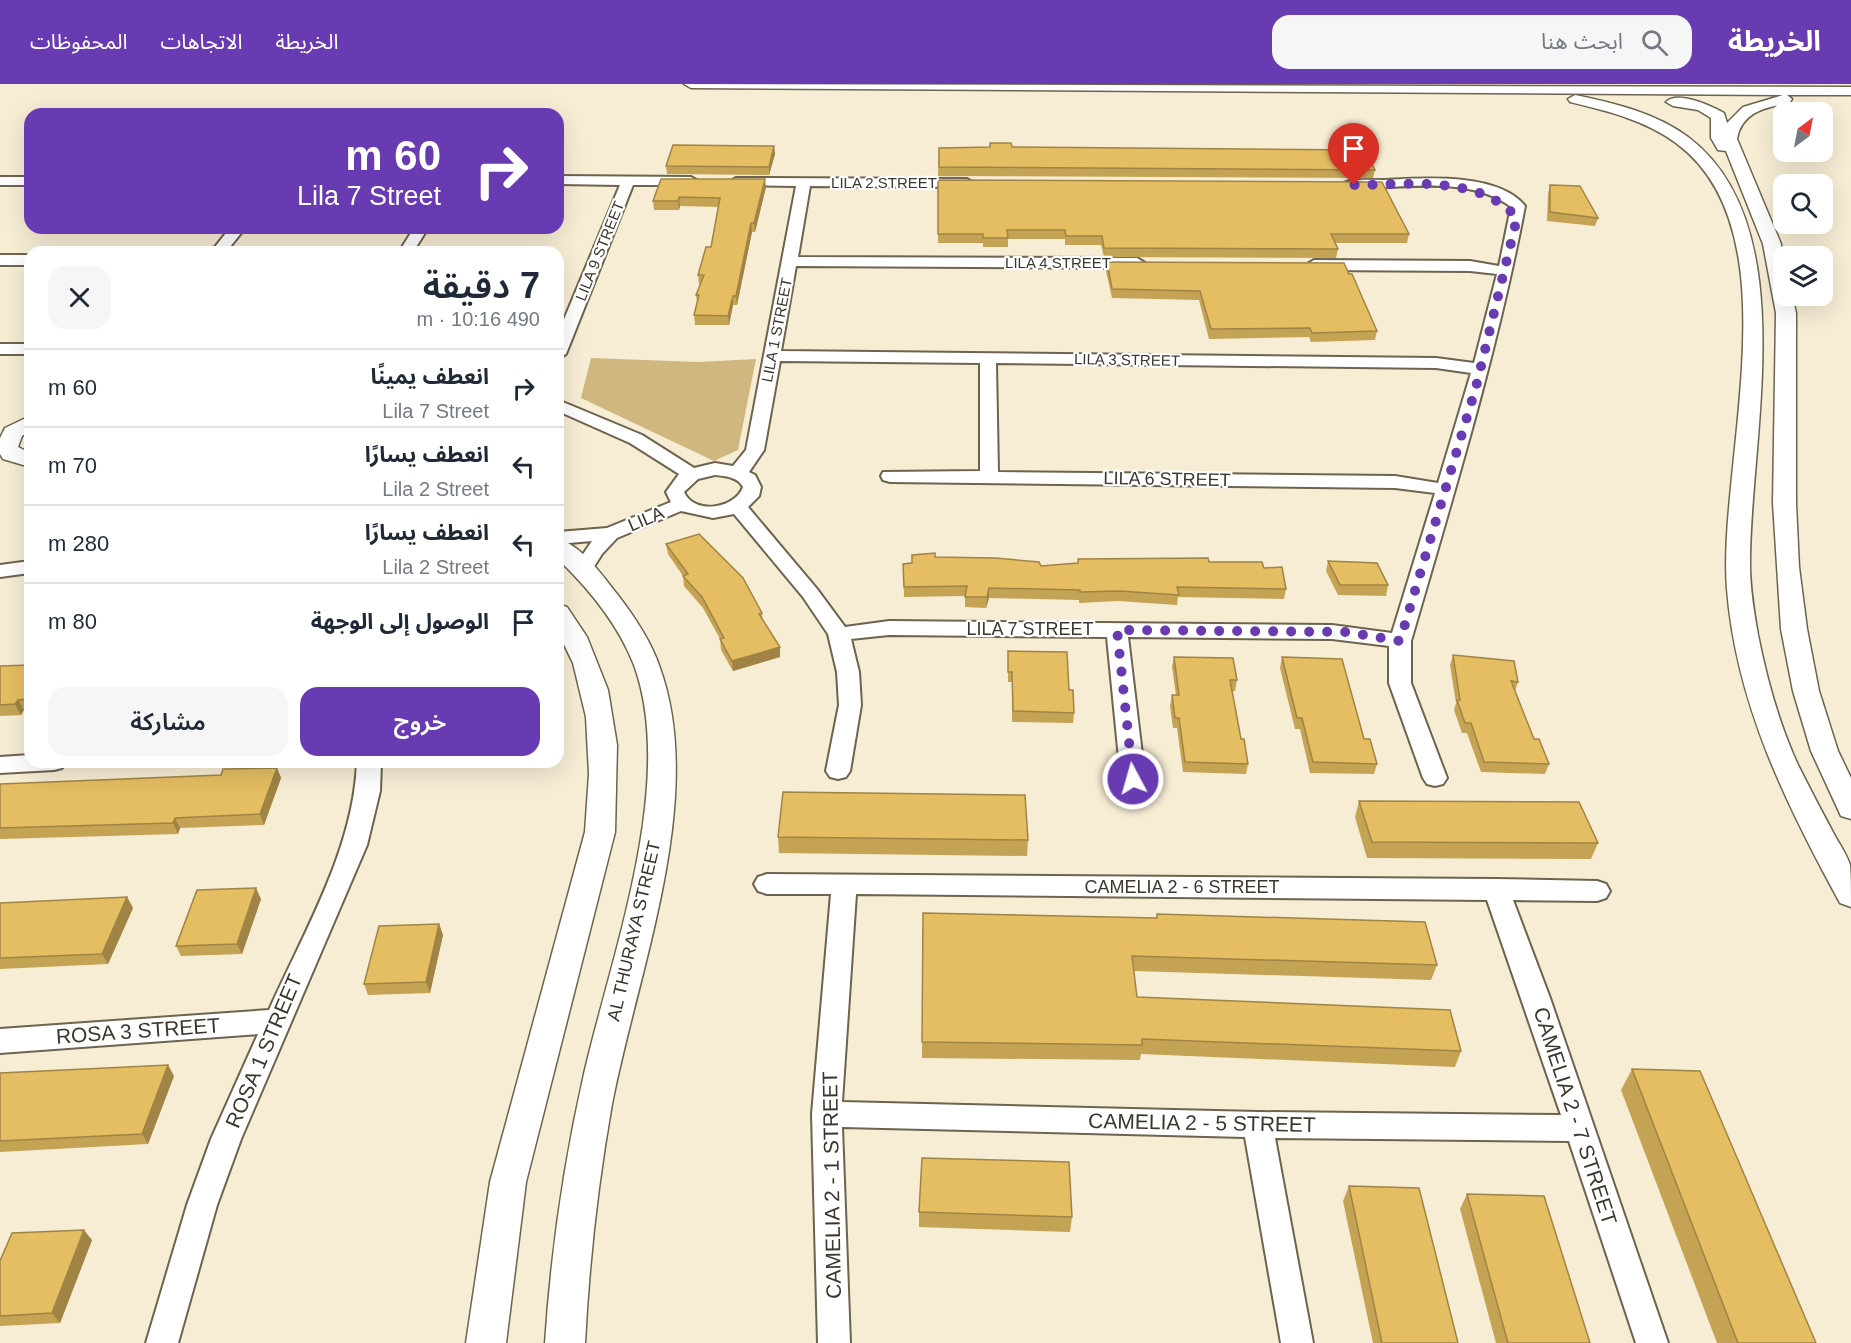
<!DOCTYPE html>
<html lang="ar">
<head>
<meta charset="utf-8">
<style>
	body { margin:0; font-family:Helvetica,"Noto Sans Arabic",sans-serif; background:#f6f6f7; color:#1f2937; direction:rtl; height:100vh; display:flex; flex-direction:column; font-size:22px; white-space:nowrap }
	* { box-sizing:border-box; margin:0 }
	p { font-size:20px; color:#747a83 }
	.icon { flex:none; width:33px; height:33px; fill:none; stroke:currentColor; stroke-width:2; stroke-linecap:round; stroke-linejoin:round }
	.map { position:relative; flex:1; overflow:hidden; direction:ltr }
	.sheet { position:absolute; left:24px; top:162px; width:540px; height:522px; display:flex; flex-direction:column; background:#fff; border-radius:18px; box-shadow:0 6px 24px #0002; direction:rtl }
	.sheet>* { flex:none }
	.top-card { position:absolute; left:24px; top:24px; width:540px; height:126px; border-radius:18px; box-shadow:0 6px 24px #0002; direction:rtl; background:#693bb3; color:#fff; overflow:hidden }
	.needle { width:39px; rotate:32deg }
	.tools { position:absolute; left:1773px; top:18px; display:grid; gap:12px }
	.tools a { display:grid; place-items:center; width:60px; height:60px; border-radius:12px; background:#fff; box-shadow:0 6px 24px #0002; font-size:30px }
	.pin { position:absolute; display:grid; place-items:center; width:51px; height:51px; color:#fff; margin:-62px -26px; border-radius:50% 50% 50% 0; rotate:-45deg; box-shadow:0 0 6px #0007 }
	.pin .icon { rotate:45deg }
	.me { position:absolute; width:66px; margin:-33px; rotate:354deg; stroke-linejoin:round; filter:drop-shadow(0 0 4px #0008) }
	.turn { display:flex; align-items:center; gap:21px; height:126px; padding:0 24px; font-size:27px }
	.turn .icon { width:78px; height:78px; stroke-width:2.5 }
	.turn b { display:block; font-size:42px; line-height:51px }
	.round { display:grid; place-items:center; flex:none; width:63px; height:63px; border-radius:18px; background:#f6f6f7 }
	.headline { display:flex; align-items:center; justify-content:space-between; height:102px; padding:0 24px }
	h1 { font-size:36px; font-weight:600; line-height:45px }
	.cta { display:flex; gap:12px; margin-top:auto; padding:12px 24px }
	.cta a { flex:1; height:69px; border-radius:18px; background:#693bb3; color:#fff; font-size:24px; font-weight:600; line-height:69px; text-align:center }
	.cta a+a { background:#f6f6f7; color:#1f2937 }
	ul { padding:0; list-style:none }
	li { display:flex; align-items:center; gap:18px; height:78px; padding:0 24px; border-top:2px solid #e0e1e3 }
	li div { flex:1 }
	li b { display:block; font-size:22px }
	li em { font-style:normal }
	header { display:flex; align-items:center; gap:36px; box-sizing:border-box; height:84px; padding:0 30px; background:#693bb3; color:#fff }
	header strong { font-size:28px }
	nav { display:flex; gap:33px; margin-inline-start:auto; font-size:21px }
	.search { width:420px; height:54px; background:#f6f6f7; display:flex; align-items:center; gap:15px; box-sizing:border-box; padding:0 21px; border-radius:18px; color:#747a83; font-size:22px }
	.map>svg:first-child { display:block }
</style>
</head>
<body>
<header>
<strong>الخريطة</strong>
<div class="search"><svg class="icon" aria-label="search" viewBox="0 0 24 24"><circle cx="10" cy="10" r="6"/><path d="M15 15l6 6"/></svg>ابحث هنا</div>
<nav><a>الخريطة</a><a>الاتجاهات</a><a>المحفوظات</a></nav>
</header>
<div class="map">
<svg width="1851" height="1259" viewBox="0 0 1851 1259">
	<rect width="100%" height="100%" fill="#f7ecd4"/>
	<!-- green -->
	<path fill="#d0b780" d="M591,274L698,278L756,275L738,366L714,377L581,314Z"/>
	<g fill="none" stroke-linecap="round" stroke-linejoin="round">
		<defs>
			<g id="minor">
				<path d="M558,92L691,93L698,97L691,101H633L566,270L558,275V250L620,101L558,100Z"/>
				<rect x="0" y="93" width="30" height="8"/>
				<path d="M736,94L967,95L974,99L967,103L810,102L798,173L1137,174L1145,179L1137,184L796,182L781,267L1436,274L1474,279L1497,190L1470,187L1314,186L1306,181L1314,176L1470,177L1499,182L1511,123C1469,91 1400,104 1351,105L1346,104V98C1358,95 1371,96 1383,96C1422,94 1498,88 1525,122C1497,270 1453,412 1411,557V599L1447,694L1443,700L1435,702L1427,700L1423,694L1389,599V562L1332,555L1128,553L1145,695L1141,701L1133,703L1125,701L1121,695L1107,553L889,551L851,555L859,588L861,621L850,687L846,693L838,695L830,693L826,687L839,621L837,588L828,550L803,513L734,430L713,434L681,427L617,454L602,470L590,489H576L573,485L592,457L558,460V448L607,444L671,418L666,408L679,390L630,359L558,327V316L642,351L694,384L715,379L733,382L746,366L796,102L731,101L729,98ZM780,277L980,279V387L883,388L881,392L883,396L890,398L1395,404L1435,409L1392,549L1332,541L889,537L845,543L817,505L748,423L759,412L761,403L755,391L749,388L764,366ZM996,279L1436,284L1471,289L1438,399L1395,392L998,388ZM715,391C725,392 738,393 743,403C735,425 694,431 684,408L698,395Z"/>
				<path d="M230,144H245L226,168H211Z"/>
				<path d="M414,144H428L413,168H399Z"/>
				<rect x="0" y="171" width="30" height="10"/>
				<rect x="0" y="260" width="30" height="10"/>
				<path d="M30,477V489L0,493V481Z"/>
				<path d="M30,671V678H66L62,684L54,686L0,689V673Z"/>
				<path d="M357,678H381L380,707L367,761L241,1055L217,1121L178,1259H146L187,1121L211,1055L258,950L0,969V945L269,926C304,848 354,764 357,678Z"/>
				<path d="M767,790L1496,795L1597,797L1606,800L1610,807L1606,814L1597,817L1513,816L1550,914L1668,1259H1636L1569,1057L1275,1054L1313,1259H1281L1245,1053L842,1043L850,1259H818L812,1030L831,810H767L758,807L754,800L758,793ZM856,810L1487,816L1561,1031L1258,1028L842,1018Z"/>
			</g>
			<g id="tertiary">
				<path d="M684,0L1851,3V11H1787L1792,15L1790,18C1766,24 1742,27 1737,55L1781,160L1784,212H1792L1796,229V419L1799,483L1807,545L1819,607L1838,667L1851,694V735L1841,732L1811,667L1793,607L1781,545L1773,419L1776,229L1763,160L1726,67L1718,66L1711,54V34L1698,26L1673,22L1666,18C1677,6 1712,22 1724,29L1727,39L1743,23L1783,11L691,4Z"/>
				<path d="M1575,11C1614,19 1656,29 1688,53C1805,141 1749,357 1750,481C1750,505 1754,528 1758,551C1767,596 1779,640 1798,681C1810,705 1822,728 1835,752C1840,761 1847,771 1850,781C1851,792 1851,810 1851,823L1840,819C1786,720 1736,619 1727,505C1717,381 1796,147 1676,59C1645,36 1607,27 1570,18L1568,15Z"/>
				<path d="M30,332V347L22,352L18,363L30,369V383L3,375L0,370V354L5,344Z"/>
				<path d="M558,455C580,460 603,492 617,510C634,532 651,557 660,584C707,715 637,889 612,1020C598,1099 589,1179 585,1259H545C551,1169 564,1078 584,990C611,872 677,699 634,581C618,540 589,505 558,475Z"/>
				<path d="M558,520L567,523L587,553L608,606L617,661L615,748L526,1098L506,1259H466L490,1098L585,748L589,690L586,633L573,579L558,548Z"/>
			</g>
		</defs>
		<!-- minor casing -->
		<use href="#minor" stroke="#6d634e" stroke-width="4"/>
		<!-- tertiary casing -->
		<use href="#tertiary" stroke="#6d634e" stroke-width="3"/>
		<!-- minor -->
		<use href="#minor" fill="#fff" fill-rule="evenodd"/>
		<!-- tertiary -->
		<use href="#tertiary" fill="#fff" fill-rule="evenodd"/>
	</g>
	<!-- wall -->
	<g fill="#c5a354">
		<path d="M774,62L775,70L769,91L667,90L666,82Z"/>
		<path d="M1012,63L1375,86L1373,94L938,92L939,64Z"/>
		<path d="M661,95L766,103L755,148H752L737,221H733L729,241H695L694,231L697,218L696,211L700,200H699L698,191L711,163L718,123L680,122L679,126H654L653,117Z"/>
		<path d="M938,96L1409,150L1407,159H1335L1338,165L1336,174L1104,173L1101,161H1065V155H1008V163H983V159H938Z"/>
		<path d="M1550,101L1598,134L1595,142L1547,137L1548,110Z"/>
		<path d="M1107,178L1349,190L1377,247L1375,256L1311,258L1309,253L1209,255L1199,216L1112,214L1106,187Z"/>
		<path d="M666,460L762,529L763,537L780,573L733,587L721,566L720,555L703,524L684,502L683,492L668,470Z"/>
		<path d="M935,473L1041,482L1209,478L1264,484L1286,505L1284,515L1178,513L1177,521L1118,517L1079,519V516L989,514L986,524L965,523V512L904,513L903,480L912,479Z"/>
		<path d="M1328,477L1388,501L1386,512L1338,511L1326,487Z"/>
		<path d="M1008,567L1069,606L1074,629L1073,639L1012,638V598H1008Z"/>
		<path d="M1453,571L1518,598L1515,607L1534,655L1549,680L1545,690L1481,688L1467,649H1462L1454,626L1456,619L1450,581Z"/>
		<path d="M1174,573L1237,596L1235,607H1232L1241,655L1248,680L1246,690L1183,688L1177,644H1173L1170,622L1172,611H1176L1172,583Z"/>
		<path d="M1282,573L1364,655L1377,680L1374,690L1310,689L1300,645H1295L1280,584Z"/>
		<path d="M30,581V626H24L21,631L0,632V582Z"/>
		<path d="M277,684L281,694L264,741L180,744L178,750L0,755V700L221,691Z"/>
		<path d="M1359,717L1598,759L1591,775L1367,774L1355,733Z"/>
		<path d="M778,753L1028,756L1027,772L779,769Z"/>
		<path d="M127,813L133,824L108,880L0,885V819Z"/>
		<path d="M261,815L242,870L181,872L176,862Z"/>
		<path d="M923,829L1156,834L1157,830L1437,881L1431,896L1134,887L1137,913L1461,967L1455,983L1141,970L1140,976L922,974Z"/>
		<path d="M439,840L443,851L430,909L368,911L364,900Z"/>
		<path d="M1632,985L1816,1259H1717L1621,1006Z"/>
		<path d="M0,989L174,992L148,1060L0,1068Z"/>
		<path d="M1349,1102L1458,1259H1373L1343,1117Z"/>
		<path d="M1467,1110L1590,1259H1496L1460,1125Z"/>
		<path d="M919,1128L1072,1133L1070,1148L919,1143Z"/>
		<path d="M92,1156L60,1239L0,1242V1177Z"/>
	</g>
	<!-- shaded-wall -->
	<g fill="#a08445">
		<path d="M774,62L775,70L769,91V83Z"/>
		<path d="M765,95L766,103L755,148L754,139Z"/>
		<path d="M679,113L680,122L679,126L678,117Z"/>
		<path d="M751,139L752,148L737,221L736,212Z"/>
		<path d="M733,212V221L729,241L728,232Z"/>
		<path d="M989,504V514L986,524L987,513Z"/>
		<path d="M780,563V573L733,587L732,577Z"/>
		<path d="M18,616L24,626L21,631L15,620Z"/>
		<path d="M277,684L281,694L264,741L260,730Z"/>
		<path d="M175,734L180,744L178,750L173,739Z"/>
		<path d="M256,804L261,815L242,870L237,860Z"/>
		<path d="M127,813L133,824L108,880L102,870Z"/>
		<path d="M439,840L443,851L430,909L426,898Z"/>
		<path d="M168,981L174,992L148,1060L142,1050Z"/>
		<path d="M84,1146L92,1156L60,1239L52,1229Z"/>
	</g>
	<!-- building -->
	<g fill="#e5bd62" stroke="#a08445" stroke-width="1.5">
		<path d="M990,59H1011L1012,63L1365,66L1375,86L939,83V64L990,63Z"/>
		<path d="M673,61L774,62L769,83L666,82Z"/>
		<path d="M661,95H765L754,139H751L736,212H733L728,232L694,231L699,211H696L704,191H698L706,163H711L720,114L679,113L678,117H653Z"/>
		<path d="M938,96L1382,98L1409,150H1331L1338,165L1104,164L1102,152H1066L1065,146H1007L1008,154H983V150H938Z"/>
		<path d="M1550,101L1580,102L1598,134L1550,128Z"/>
		<path d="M1107,178L1344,179L1349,190H1352L1377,247L1312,249L1310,244L1211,245L1200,207L1112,205Z"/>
		<path d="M699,450L743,494L762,529L759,530L780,563L732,577L720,555L724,554L702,513L683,492L688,490L666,460Z"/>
		<path d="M935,469V473L995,474L1039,478L1041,482L1078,479V475L1208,474L1209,478H1262L1264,484L1282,483L1286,505L1177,503L1179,511L1119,507L1080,508V506L989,504L987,513H965L967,502L904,503L903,480L912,479V471Z"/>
		<path d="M1328,477L1377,479L1388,501H1340Z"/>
		<path d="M1008,567L1067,568L1069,606H1073L1074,629L1013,627L1012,588H1008Z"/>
		<path d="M1453,571L1514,577L1518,598L1511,597L1534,655H1539L1549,680L1484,678L1471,639H1465L1457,616H1460Z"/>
		<path d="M1174,573L1233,574L1237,596H1230L1241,655H1244L1248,680L1185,678L1179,634H1175L1172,611H1179Z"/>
		<path d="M1282,573L1342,575L1364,655H1370L1377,680L1313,678L1302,634H1297Z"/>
		<path d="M30,581V615L18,616L15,620L0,621V582Z"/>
		<path d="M277,684L260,730L175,734L173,739L0,744V700L221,691L223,685Z"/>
		<path d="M783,708L1025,711L1028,756L778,753Z"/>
		<path d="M1359,717L1579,718L1598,759L1372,758Z"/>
		<path d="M256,804L237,860L176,862L197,806Z"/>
		<path d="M127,813L102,870L0,874V819Z"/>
		<path d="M923,829L1157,834V830L1425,838L1437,881L1132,872L1137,913L1450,926L1461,967L1142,955V961L922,958Z"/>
		<path d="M439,840L426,898L364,900L379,842Z"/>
		<path d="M168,981L142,1050L0,1057V989Z"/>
		<path d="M1632,985L1700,987L1816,1259H1738Z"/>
		<path d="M922,1074L1069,1078L1072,1133L919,1128Z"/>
		<path d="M1349,1102L1419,1104L1458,1259H1382Z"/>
		<path d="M1467,1110L1544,1112L1590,1259H1508Z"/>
		<path d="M84,1146L52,1229L0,1232V1177L12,1149Z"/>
	</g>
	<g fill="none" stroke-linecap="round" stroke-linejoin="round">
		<!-- route -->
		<path stroke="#693bb3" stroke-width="10" stroke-dasharray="0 18" d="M1133,695L1117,546L1346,548L1400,557L1476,303L1517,134C1479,90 1406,101 1354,101"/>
	</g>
	<g text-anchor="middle" stroke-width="4.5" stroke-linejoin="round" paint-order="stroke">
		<!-- far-street labels -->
		<g font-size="15" fill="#3c372e" stroke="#fff">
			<text x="884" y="104">LILA 2 STREET</text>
			<text transform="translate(600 167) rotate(-68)" y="5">LILA 9 STREET</text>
			<text x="1058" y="184">LILA 4 STREET</text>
			<text transform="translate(777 246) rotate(-79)" y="5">LILA 1 STREET</text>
			<text transform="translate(1127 276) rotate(1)" y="5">LILA 3 STREET</text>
		</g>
		<!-- street labels -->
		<g font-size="18" fill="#3c372e" stroke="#fff">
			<text transform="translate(1167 395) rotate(1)" y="6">LILA 6 STREET</text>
			<text transform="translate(646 435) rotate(-23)" y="6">LILA</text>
			<text x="1030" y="551">LILA 7 STREET</text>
			<text x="1182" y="809">CAMELIA 2 - 6 STREET</text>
			<text transform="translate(634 847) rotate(-77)" y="6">AL THURAYA STREET</text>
		</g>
		<!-- near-street labels -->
		<g font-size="21" fill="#3c372e" stroke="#fff">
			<text transform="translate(138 947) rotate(-4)" y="7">ROSA 3 STREET</text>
			<text transform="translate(264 967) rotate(-67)" y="7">ROSA 1 STREET</text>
			<text transform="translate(1575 1032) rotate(72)" y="7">CAMELIA 2 - 7 STREET</text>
			<text transform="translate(1202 1039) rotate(1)" y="7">CAMELIA 2 - 5 STREET</text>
			<text transform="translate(832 1101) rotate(-91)" y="7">CAMELIA 2 - 1 STREET</text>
		</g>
	</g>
</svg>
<div class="tools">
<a><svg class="needle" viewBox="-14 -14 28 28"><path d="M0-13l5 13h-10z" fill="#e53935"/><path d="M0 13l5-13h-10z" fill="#747a83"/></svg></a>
<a><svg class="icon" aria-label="search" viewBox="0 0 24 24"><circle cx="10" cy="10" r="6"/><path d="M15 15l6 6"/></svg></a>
<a><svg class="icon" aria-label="layers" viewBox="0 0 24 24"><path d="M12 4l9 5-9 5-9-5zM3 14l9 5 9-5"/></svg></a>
</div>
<div class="pin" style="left:1354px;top:101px;background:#d93025"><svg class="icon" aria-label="arrive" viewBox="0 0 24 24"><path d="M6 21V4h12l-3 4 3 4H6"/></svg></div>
<svg class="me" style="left:1133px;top:695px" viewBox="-20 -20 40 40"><circle r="17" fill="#693bb3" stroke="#fff" stroke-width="3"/><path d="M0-11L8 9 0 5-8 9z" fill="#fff"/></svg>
<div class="top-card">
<div class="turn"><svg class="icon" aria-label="right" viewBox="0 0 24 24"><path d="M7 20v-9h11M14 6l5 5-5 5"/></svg><div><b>60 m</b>Lila 7 Street</div></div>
</div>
<section class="sheet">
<div class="headline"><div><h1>7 دقيقة</h1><p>490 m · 10:16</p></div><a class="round"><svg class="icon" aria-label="close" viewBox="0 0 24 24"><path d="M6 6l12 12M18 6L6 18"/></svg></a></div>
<ul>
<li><svg class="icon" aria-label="right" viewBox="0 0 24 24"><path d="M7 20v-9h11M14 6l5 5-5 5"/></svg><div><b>انعطف يمينًا</b><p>Lila 7 Street</p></div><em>60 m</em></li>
<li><svg class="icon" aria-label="left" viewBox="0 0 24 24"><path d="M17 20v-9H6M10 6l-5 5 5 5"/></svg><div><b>انعطف يسارًا</b><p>Lila 2 Street</p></div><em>70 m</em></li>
<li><svg class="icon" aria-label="left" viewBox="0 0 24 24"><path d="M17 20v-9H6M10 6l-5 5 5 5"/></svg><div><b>انعطف يسارًا</b><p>Lila 2 Street</p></div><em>280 m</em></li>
<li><svg class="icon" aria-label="arrive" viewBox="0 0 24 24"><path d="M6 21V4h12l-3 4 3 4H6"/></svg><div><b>الوصول إلى الوجهة</b></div><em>80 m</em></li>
</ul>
<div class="cta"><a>خروج</a><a>مشاركة</a></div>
</section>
</div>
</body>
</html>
